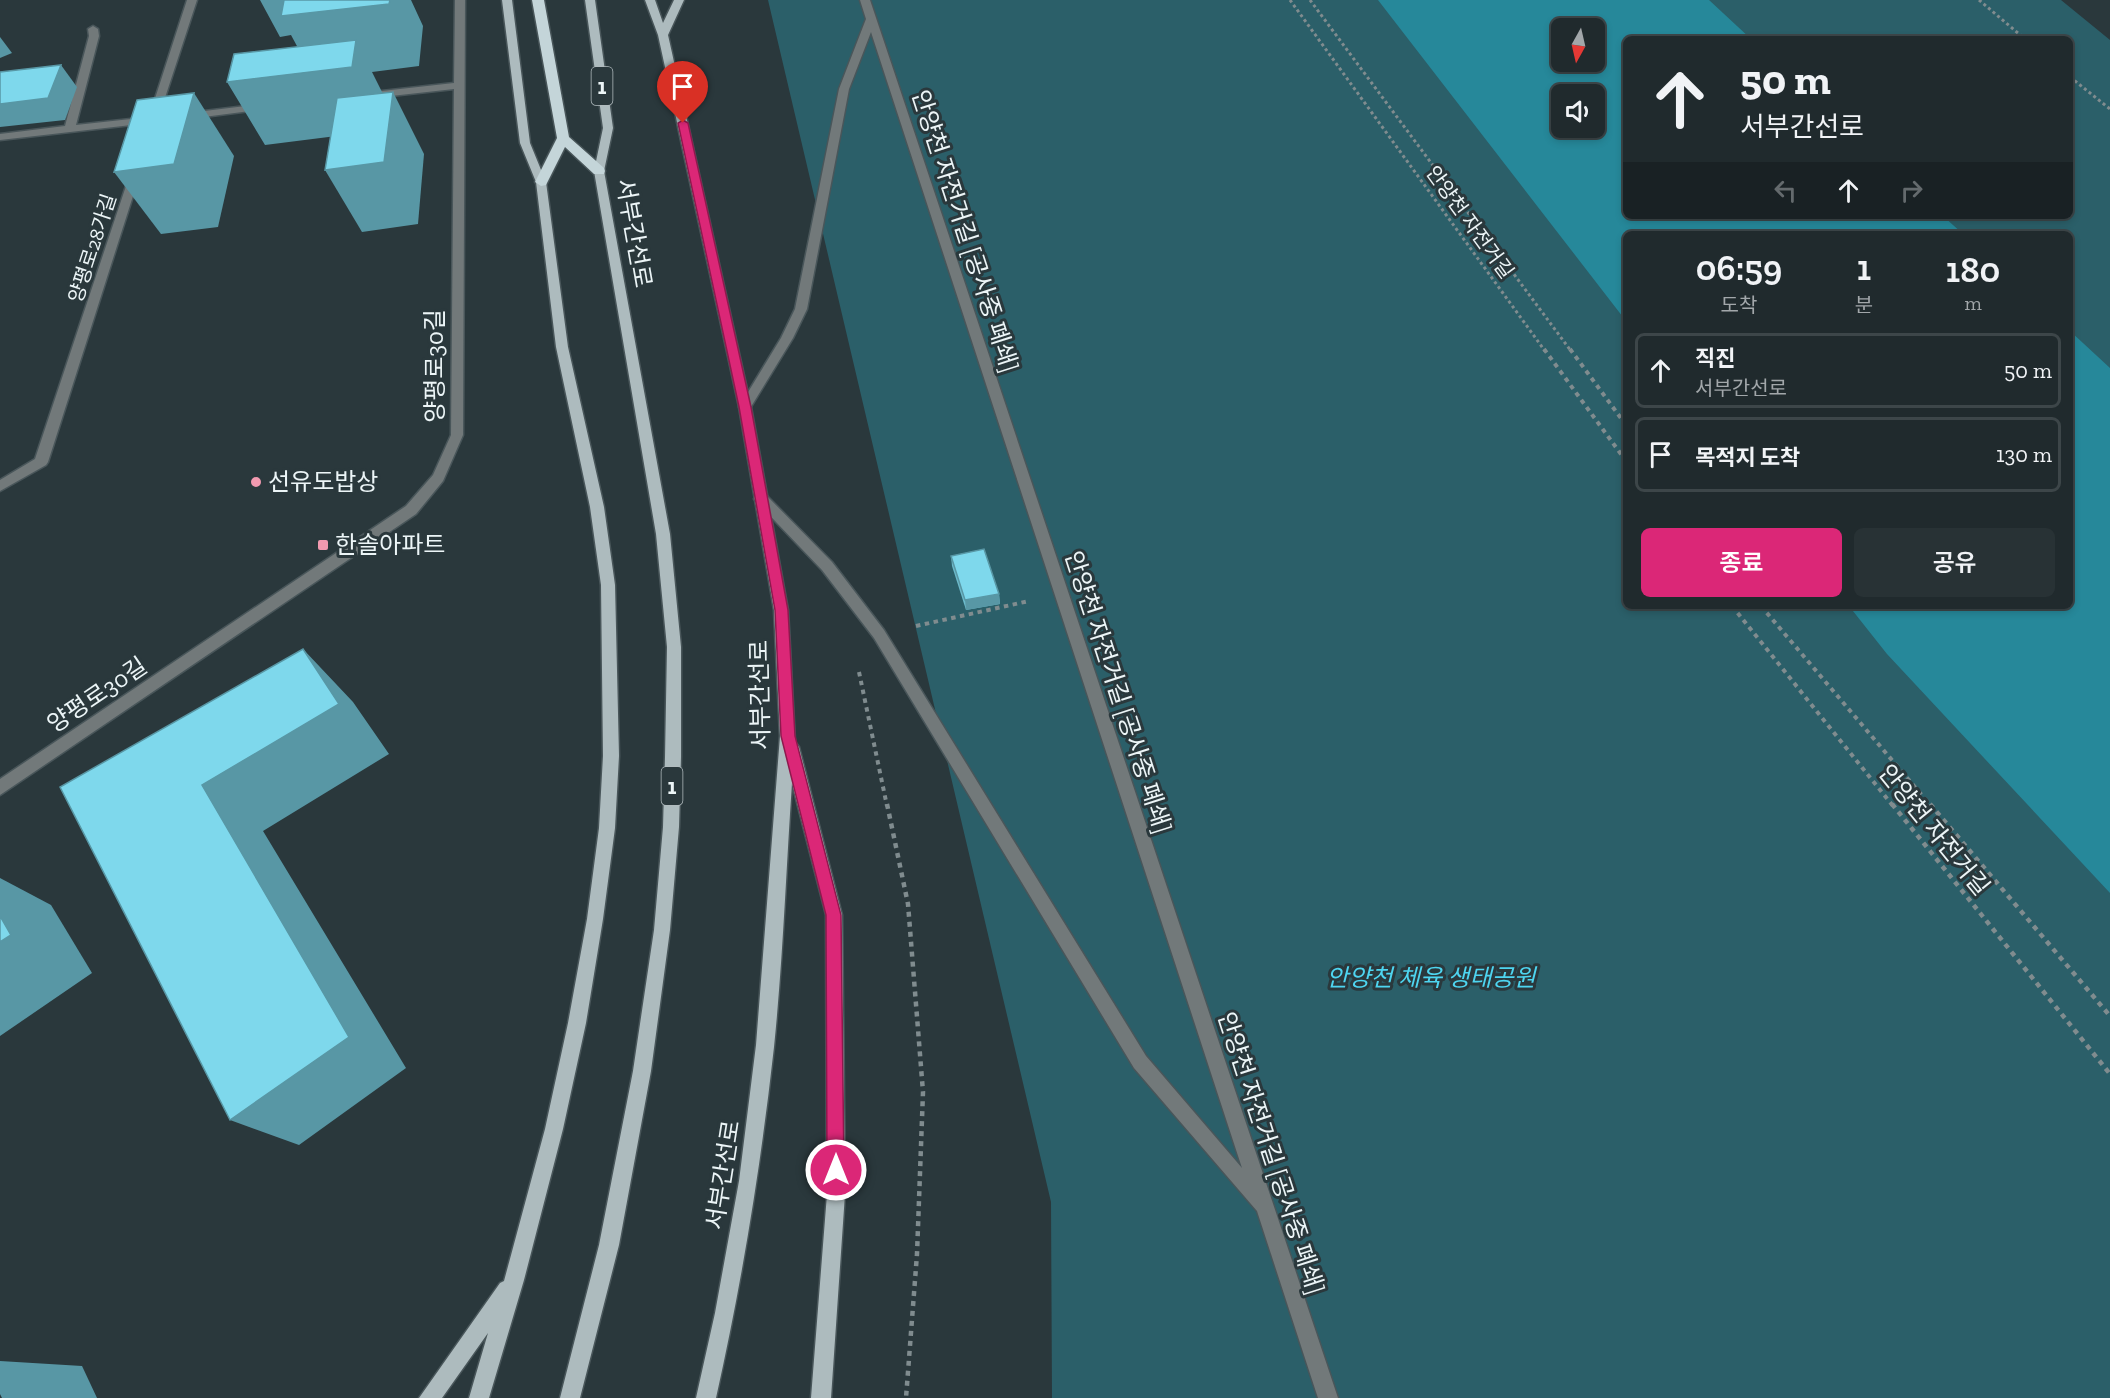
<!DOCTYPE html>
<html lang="ko">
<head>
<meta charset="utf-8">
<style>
	body { margin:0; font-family:"Zilla Slab","Noto Sans KR",serif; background:#283235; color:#f1f3f6; height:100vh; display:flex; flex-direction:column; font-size:22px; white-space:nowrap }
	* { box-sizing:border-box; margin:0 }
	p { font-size:20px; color:#a2a7aa }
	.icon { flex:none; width:33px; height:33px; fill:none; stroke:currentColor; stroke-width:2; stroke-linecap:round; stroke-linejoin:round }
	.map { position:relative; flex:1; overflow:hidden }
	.drawer { position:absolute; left:1623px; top:231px; width:450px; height:378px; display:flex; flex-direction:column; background:#202a2d; border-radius:9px; box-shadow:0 3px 9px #0003,0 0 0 2px #3d4649 }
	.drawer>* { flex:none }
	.top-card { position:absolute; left:1623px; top:36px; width:450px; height:183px; border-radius:9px; box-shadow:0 3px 9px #0003,0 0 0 2px #3d4649; background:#202a2d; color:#f1f3f6; overflow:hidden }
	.needle { width:39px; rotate:188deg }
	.tools { position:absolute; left:1551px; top:18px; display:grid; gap:12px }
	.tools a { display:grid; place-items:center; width:54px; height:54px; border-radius:9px; background:#202a2d; box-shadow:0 3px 9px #0003,0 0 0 2px #3d4649; font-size:30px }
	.pin { position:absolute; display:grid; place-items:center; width:51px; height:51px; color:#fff; margin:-62px -26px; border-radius:50% 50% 50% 0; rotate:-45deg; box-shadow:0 0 6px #0007 }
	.pin .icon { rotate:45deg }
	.me { position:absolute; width:66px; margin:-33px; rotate:0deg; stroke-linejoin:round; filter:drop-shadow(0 0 4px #0008) }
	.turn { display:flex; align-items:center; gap:21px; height:126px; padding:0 18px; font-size:27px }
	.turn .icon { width:78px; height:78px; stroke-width:2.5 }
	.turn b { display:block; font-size:42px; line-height:51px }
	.lanes { display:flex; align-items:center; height:57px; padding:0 18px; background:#0003; justify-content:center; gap:30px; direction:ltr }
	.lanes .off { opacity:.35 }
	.eta { display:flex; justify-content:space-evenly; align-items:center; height:102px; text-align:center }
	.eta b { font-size:36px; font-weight:600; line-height:42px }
	.primary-button { display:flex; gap:12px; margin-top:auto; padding:12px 18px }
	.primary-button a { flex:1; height:69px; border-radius:9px; background:#db2777; color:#fff; font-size:24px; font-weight:600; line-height:69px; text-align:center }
	.primary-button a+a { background:#283235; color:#f1f3f6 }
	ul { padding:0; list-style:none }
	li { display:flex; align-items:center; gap:18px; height:75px; margin:0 12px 9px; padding:0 6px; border:3px solid #3d4649; border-radius:9px }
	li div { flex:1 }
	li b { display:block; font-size:22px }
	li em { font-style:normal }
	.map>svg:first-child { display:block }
</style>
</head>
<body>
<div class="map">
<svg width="2110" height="1398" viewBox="0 0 2110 1398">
	<rect width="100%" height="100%" fill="#2a383c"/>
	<!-- green -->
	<path fill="#2b5f69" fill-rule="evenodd" d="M768,0H2061L2110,40V1398H1052L1051,1202ZM1562,28H1594V62H1562ZM1626,39H2070V216H1626ZM1562,94H1594V128H1562ZM1626,234H2070V606H1626Z"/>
	<!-- water -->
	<g fill="#26889a" fill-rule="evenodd">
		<path d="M1378,0H1709L1751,39H1626V216H1943L1963,234H1626V321ZM1562,28H1594V62H1562ZM1562,94H1594V128H1562Z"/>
		<path d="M2070,331L2110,368V893L1887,654L1849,606H2070Z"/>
	</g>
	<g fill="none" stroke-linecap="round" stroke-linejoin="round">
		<defs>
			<g id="minor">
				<path d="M187,0H197L158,119L149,123L0,140V134L65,126L89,36L88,29L93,26L98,29L99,36L76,125L149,117Z"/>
				<path d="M455,0H465L463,435L443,481L416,514L0,795V779L406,506L433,475L451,435L454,89L373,98L368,95L373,92L454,83Z"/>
				<path d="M860,0H870L1338,1398H1318L1257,1211L1134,1068L874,638L822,570L754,499L756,495H766L832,562L884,630L1146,1056L1242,1168L871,32L849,89L807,309L793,338L749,410H741L739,407L781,338L795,309L839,89L866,19Z"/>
				<path d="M262,104L267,107L266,109L188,119L183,116L188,113Z"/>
				<path d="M135,171L140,174L48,462L46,465L0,491V480L35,459L130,174Z"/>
			</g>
			<g id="major">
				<path d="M502,0H512L530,143L546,182L568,347L604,507L615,585L619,756L615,828L603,919L586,1023L563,1129L524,1280L489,1398H469L488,1333L442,1398H419L500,1283L504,1281L545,1129L568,1023L587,919L599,828L603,756L601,585L590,507L556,347L536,182L520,143Z"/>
				<path d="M585,0H595L613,128L604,171L670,534L681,647V757L679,827L670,930L651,1071L619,1245L580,1398H560L599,1245L633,1071L654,930L663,827L665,757L667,647L656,534L594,171L603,128Z"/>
				<path d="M645,0H655L663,23L674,0H684L668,35L751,407L788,610L795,742L799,747L842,915L845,1194L831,1398H811L827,1194L826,915L792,783C786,871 783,959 774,1047C761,1165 742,1282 716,1398H696L715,1313L739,1181L756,1045L780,736L774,610L739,407L658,35Z"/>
			</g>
			<path id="highway" d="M532,0H544L569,137L604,168L605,171L604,174H594L565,147L546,185L541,186L535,182L557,138Z"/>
		</defs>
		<!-- minor casing -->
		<use href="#minor" stroke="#49565a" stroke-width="3"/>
		<!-- major casing -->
		<use href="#major" stroke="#49565a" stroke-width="3"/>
		<!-- highway casing -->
		<use href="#highway" stroke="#49565a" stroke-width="3"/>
		<!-- path-far2 -->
		<g stroke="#808c8f" stroke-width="3" stroke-dasharray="3 3" stroke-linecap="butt">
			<path d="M1290,0L1545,351"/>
			<path d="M1310,0L1571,351"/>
			<path d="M1979,0L2025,39"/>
			<path d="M2070,77L2110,109"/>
		</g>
		<!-- path-far1 -->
		<g stroke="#808c8f" stroke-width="4" stroke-dasharray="4.5 4.5" stroke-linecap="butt">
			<path d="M1544,349L1626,461"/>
			<path d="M1570,349L1626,425"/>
			<path d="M1732,606L1893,806"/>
			<path d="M1761,606L1931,806"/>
			<path d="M916,626L1029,601"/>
			<path d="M859,672L887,806"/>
		</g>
		<!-- path -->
		<g stroke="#808c8f" stroke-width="4.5" stroke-dasharray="5 5" stroke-linecap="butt">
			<path d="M887,804L908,904L923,1092L917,1254L906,1398"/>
			<path d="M1892,804L2110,1074"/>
			<path d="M1930,804L2110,1016"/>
		</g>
		<!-- minor -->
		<use href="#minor" fill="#72797a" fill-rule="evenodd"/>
		<!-- major -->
		<use href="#major" fill="#adbbbe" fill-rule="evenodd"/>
		<!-- highway -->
		<use href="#highway" fill="#c4d5d9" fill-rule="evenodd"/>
	</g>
	<!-- wall -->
	<path fill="#6cbacb" d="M951,556L999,594L1000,604L966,610L952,566Z"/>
	<!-- shaded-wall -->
	<g fill="#5897a5">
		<path d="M260,0H411L423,26L419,66L372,72L387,102L384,130L265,145L227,82L311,72L291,35L280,37Z"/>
		<path d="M0,37L12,53L0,58Z"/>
		<path d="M61,65L77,87L65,120L0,127V104Z"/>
		<path d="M393,92L424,154L418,224L362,232L325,170Z"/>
		<path d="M194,93L234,156L218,227L161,234L114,172Z"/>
		<path d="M999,594L1000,604L966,610L965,600Z"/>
		<path d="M303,649L353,702L389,754L263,831L406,1068L299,1145L230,1120L202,785Z"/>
		<path d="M0,878L51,905L92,973L0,1036Z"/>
		<path d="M0,1361L82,1366L97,1398H2L0,1394Z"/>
	</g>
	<!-- building -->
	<g fill="#7ed8ec" stroke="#5897a5" stroke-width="1.5">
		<path d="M284,0H390L389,4L281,16Z"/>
		<path d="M356,40L352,67L227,82L234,54Z"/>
		<path d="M61,65L48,98L0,104V72Z"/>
		<path d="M393,92L384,162L325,170L337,98Z"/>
		<path d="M194,93L174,164L114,172L137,100Z"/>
		<path d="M984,549L999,594L965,600L951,556Z"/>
		<path d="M303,649L339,704L202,785L349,1037L230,1120L60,787Z"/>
		<path d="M0,916L11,935L0,942Z"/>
	</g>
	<!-- route -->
	<path fill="#db2777" stroke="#8e194d" stroke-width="1.5" d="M683,120L688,123L751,407L788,610L795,736L841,915L844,1170L842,1176L836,1179L829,1176L827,1170L826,915L781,736L775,610L739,407L678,123Z"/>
	<!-- markers -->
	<g fill="#f29ab0" stroke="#2a383c" stroke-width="2">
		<circle cx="256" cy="482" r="6"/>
		<rect x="317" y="539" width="12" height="12" rx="3"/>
	</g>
	<g text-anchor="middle" stroke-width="6" stroke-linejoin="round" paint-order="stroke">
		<!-- far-street labels -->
		<g font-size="20" fill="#ecf5f7" stroke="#2a383c">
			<text transform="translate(1470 222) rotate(54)" y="7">안양천 자전거길</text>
			<text transform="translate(92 248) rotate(-72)" y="7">양평로28가길</text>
		</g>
		<!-- shield labels -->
		<g fill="#2a383c" stroke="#b2bcbf" stroke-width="1.5">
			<rect x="591.5" y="67" width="21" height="38" rx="4.5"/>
			<rect x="661.5" y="767" width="21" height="38" rx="4.5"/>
		</g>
		<g font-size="22" font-weight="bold" fill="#ecf5f7">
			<text x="602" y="94">1</text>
			<text x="672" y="794">1</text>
		</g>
		<!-- street labels -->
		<g font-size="24" fill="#ecf5f7" stroke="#2a383c">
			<text transform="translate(965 231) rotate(72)" y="8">안양천 자전거길 [공사중 폐쇄]</text>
			<text transform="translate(634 233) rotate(80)" y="8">서부간선로</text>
			<text transform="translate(435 366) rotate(-90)" y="8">양평로30길</text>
			<text transform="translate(1118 692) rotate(72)" y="8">안양천 자전거길 [공사중 폐쇄]</text>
			<text transform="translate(97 695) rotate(-34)" y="8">양평로30길</text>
			<text transform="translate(760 695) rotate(-91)" y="8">서부간선로</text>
			<text transform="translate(1934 830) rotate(51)" y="8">안양천 자전거길</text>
			<text transform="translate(1271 1153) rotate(72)" y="8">안양천 자전거길 [공사중 폐쇄]</text>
			<text transform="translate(723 1175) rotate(-81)" y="8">서부간선로</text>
		</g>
		<!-- poi labels -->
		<g font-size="24" fill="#ecf5f7" stroke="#2a383c" text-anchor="start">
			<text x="268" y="490">선유도밥상</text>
			<text x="335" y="553">한솔아파트</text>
		</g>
		<!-- park labels -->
		<g font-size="24" font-style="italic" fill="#4ed5f0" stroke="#2a383c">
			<text x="1431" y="986">안양천 체육 생태공원</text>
		</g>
	</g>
</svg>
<div class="tools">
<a><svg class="needle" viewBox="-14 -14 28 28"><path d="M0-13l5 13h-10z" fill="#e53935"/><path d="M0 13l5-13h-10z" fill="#a2a7aa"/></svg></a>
<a><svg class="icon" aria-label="sound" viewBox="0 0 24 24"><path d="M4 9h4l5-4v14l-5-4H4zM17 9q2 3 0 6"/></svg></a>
</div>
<div class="pin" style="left:683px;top:123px;background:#d93025"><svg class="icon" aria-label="arrive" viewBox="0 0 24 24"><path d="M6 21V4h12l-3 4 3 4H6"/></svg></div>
<svg class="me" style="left:836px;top:1170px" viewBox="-20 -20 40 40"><circle r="17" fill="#db2777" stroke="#fff" stroke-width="3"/><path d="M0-11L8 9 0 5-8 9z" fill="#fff"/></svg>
<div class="top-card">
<div class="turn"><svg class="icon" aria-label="ahead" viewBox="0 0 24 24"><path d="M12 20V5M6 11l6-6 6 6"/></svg><div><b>50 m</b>서부간선로</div></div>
<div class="lanes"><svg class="icon off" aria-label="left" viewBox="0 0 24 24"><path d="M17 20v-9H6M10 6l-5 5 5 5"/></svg><svg class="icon" aria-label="ahead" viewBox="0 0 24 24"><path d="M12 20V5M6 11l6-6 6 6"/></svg><svg class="icon off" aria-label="right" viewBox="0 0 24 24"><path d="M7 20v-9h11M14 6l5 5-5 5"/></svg></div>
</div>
<section class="drawer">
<div class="eta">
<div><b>06:59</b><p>도착</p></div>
<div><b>1</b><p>분</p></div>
<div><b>180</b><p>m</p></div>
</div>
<ul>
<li><svg class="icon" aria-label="ahead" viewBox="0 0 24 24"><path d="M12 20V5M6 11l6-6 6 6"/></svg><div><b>직진</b><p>서부간선로</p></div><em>50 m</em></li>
<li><svg class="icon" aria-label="arrive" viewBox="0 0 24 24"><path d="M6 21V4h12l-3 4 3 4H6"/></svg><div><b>목적지 도착</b></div><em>130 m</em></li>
</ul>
<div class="primary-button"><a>종료</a><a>공유</a></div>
</section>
</div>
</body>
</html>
